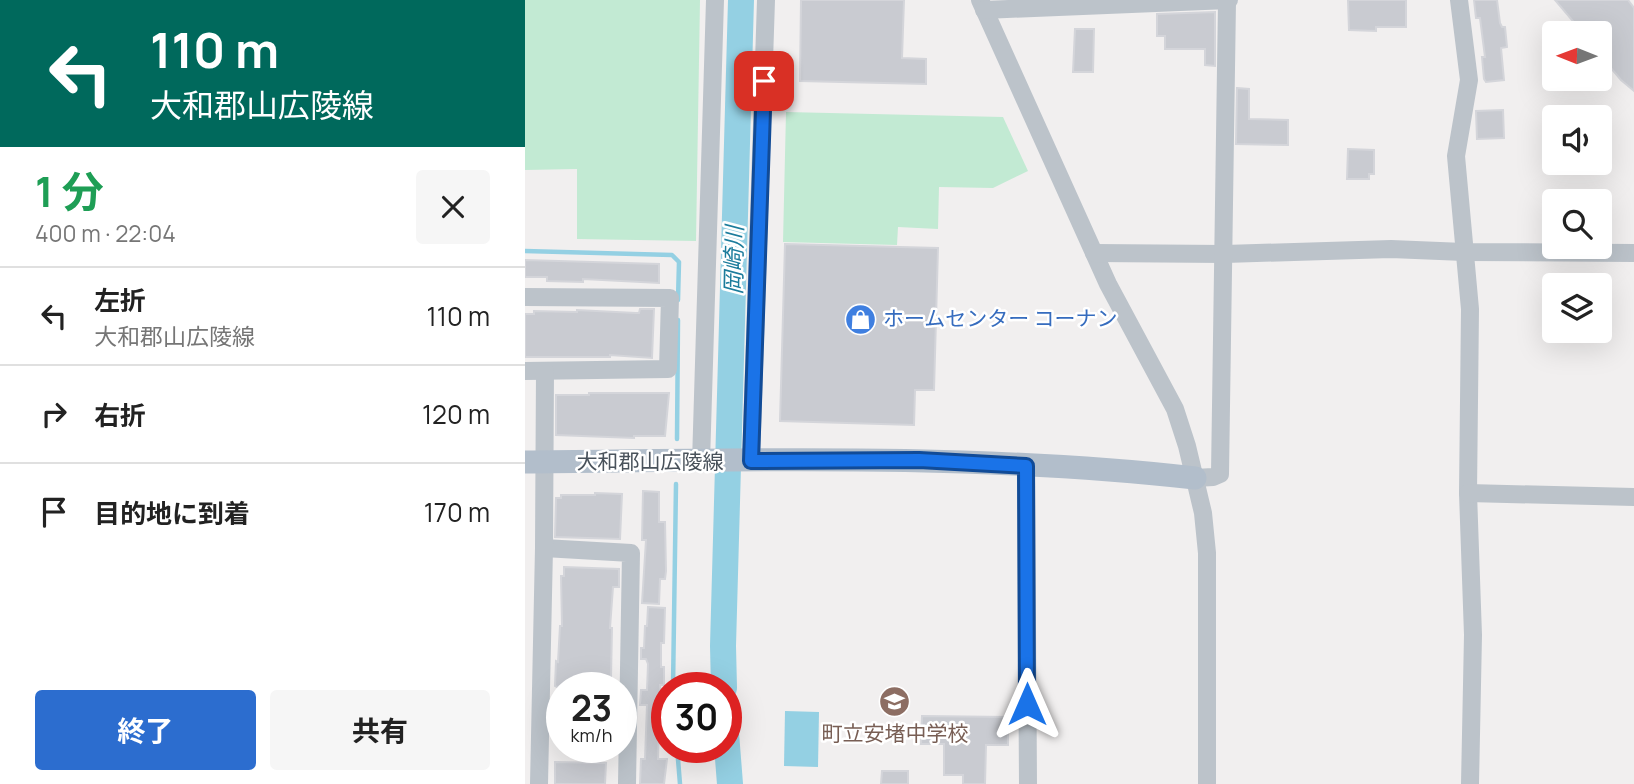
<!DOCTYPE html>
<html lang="ja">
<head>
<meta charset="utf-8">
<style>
	body { margin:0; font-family:Manrope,"Noto Sans JP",sans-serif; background:#f6f6f6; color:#222; height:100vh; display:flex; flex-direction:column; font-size:26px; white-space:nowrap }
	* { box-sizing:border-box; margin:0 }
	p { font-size:23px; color:#767676 }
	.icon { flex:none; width:38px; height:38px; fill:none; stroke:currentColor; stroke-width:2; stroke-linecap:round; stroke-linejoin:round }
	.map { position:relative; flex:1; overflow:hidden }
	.drawer { display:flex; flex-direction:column; background:#fff; width:525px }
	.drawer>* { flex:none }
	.top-card { background:#00695c; color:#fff; overflow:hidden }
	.needle { width:46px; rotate:271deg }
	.controls { position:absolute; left:1017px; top:21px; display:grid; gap:14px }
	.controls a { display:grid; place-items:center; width:70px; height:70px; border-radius:7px; background:#fff; box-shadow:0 7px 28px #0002; font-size:35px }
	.speed { position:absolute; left:21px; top:672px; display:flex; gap:14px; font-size:35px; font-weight:700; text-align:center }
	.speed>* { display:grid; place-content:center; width:91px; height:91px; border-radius:50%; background:#fff; box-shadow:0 7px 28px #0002; line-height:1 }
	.speed small { font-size:18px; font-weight:400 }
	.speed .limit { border:10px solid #d22; background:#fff; color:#111 }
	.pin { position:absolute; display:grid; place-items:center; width:60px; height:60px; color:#fff; margin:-30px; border-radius:14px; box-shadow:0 4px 10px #0006 }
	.me { position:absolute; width:77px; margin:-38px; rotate:0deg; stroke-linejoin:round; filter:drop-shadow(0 0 5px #0008) }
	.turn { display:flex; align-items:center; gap:24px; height:147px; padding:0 35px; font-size:32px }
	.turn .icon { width:91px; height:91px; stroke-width:2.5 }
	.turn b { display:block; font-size:49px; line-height:60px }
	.round { display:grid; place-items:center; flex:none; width:74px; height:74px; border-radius:7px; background:#f6f6f6 }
	.overview { display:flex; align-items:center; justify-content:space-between; height:119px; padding:0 35px }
	h1 { font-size:42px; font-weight:700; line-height:52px; color:#1e9e55 }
	.button { display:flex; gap:14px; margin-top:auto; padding:14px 35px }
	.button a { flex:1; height:80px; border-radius:7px; background:#2c6dcf; color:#fff; font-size:28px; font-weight:700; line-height:80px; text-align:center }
	.button a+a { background:#f6f6f6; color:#222 }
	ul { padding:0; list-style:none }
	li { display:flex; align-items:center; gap:21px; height:98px; padding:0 35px; border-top:2px solid #e0e0e0 }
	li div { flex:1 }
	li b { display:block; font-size:26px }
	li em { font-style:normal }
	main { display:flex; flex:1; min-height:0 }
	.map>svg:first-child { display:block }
</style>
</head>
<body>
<main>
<section class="drawer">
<div class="top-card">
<div class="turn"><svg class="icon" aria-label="left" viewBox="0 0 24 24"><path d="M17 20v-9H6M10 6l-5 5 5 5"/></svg><div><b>110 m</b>大和郡山広陵線</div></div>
</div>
<div class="overview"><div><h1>1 分</h1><p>400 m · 22:04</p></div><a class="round"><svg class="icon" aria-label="close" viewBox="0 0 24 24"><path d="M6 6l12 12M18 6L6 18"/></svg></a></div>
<ul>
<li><svg class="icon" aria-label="left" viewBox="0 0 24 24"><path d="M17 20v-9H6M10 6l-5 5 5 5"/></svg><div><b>左折</b><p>大和郡山広陵線</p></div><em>110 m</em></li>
<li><svg class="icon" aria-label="right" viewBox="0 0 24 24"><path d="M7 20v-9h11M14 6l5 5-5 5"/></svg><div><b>右折</b></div><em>120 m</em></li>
<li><svg class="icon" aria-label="arrive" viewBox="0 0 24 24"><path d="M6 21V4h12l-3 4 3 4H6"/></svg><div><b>目的地に到着</b></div><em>170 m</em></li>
</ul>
<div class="button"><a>終了</a><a>共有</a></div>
</section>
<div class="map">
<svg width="1109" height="784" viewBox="0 0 1109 784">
	<rect width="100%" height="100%" fill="#f1efef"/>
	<!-- green -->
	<g fill="#c2ead3">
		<path d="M0,0H175L171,241L52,239V169L0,170Z"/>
		<path d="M261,112L478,117L503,171L468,188L414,187L413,229L373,227L372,245L258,242Z"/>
	</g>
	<!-- water -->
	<path fill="#94d0e3" d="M260,711L294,712L293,767L259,766Z"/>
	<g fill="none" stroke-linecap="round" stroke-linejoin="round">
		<!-- stream -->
		<g stroke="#94d0e3" stroke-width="4.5">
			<path d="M0,251L147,255L154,262L153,300"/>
			<path d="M152,439L153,320"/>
			<path d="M148,688L151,484"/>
			<path d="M152,747L155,784"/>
		</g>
		<!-- river -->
		<g stroke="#94d0e3" stroke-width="26">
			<path d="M199,688L198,646L216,0"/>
			<path d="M201,733L205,784"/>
		</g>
	</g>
	<!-- building -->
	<g fill="#c9cbd1" stroke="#d4d5da" stroke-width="2">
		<path d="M276,0H379L377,58L401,59V84L275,81Z"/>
		<path d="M823,0H881V27H851V31L824,30Z"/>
		<path d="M949,0H972L975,23L977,27H980L982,47L976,48L979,80L961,82L959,79L957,57H960L955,18H951Z"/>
		<path d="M1030,0H1103L1109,8V91L1096,80L1074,54V33H1058Z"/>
		<path d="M690,12V66L680,65V49H640V36H632V14Z"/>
		<path d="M550,29H569L568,72H548Z"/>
		<path d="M712,88L724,89V119L763,120V145L711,144Z"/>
		<path d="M978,110L979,138L952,139L951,111Z"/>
		<path d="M823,149L849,150V174H844V179H822Z"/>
		<path d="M260,244L413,248L409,390H390L389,425L255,421Z"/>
		<path d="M0,260L134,264V283L58,279V282L22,281V277H0Z"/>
		<path d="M115,309H129L127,358L85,355V357H0V314H9V311L52,312V310L111,313H114Z"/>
		<path d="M64,393H144L140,436H109V438L31,435V395H64Z"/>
		<path d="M118,491L134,492V522H140L141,571L140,579H135L134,604L117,603L121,540H117Z"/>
		<path d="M70,493L97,494L95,539L30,537L31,498H36V495H70Z"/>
		<path d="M39,567L94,569V587H88L85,628H87L86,678H84V688H34L30,686L31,661L33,662L35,626H37L36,576H39Z"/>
		<path d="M123,607L140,608L139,643H136V667H139V685H135L137,725H134L133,759H142L139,784H115L116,759H120L122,705H115L116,690H122L123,664L121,659H116V648H119L120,626H122Z"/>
		<path d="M397,716L483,717V745H461L460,784H438V775H419V744H396Z"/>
		<path d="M30,762L81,763L80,784H30Z"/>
		<path d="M357,771H383V784H356Z"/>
	</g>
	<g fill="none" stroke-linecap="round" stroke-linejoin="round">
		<!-- minor -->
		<g stroke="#bcc3ca" stroke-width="18">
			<path d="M455,0L583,284L650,409L662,446L678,513L682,553V784"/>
			<path d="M934,0L944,80L931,156L945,309L943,493L948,635L945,784"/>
			<path d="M459,10L704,0"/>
			<path d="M569,253L700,254L866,249L939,252L1109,253"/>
			<path d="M0,297L145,298L143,369L0,371"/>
			<path d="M226,461L241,0"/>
			<path d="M176,462L190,0"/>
			<path d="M501,465L503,784"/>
			<path d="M670,478L688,477L695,474L702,1"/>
			<path d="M943,493L1109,497"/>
			<path d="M19,548L106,553L102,784"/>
			<path d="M14,784L19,548L20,371"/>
		</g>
		<!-- major -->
		<path stroke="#b2becb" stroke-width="23" d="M0,462C223,460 448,453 670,478"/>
	</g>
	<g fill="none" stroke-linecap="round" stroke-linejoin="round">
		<defs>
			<path id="route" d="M239,81L226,461L394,460L501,466L502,704"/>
		</defs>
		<!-- route casing -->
		<use href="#route" stroke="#114b97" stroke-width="18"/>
		<!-- route -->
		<use href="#route" stroke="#1a73e8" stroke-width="12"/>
	</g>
	<!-- icons -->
	<defs>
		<symbol id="shop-disc" viewBox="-11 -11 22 22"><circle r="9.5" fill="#3f7fe0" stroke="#fff"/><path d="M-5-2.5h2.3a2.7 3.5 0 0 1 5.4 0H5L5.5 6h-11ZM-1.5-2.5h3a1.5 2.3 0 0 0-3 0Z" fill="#fff"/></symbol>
		<symbol id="school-disc" viewBox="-11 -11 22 22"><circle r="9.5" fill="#8d6e63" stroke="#fff"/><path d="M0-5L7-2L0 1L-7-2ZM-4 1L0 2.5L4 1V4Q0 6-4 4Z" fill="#fff"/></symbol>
	</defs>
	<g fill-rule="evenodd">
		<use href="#shop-disc" x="318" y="302" width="35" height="35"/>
		<use href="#school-disc" x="352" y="684" width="35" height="35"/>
	</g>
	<g text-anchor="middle" stroke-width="5" stroke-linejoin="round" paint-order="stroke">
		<!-- shop labels -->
		<g font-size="21" fill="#366cbe" stroke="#fff" text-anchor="start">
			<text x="358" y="326">ホームセンター コーナン</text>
		</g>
		<!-- street labels -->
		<g font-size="21" fill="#49525b" stroke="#fff">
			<text x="125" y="469">大和郡山広陵線</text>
		</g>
		<!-- education labels -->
		<g font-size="21" fill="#785e54" stroke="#fff">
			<text x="370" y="741">町立安堵中学校</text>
		</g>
		<!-- water labels -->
		<g font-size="23" font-style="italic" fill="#1b7c9c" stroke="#fff">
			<text transform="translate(209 260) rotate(-89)" y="8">岡崎川</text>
		</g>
	</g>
</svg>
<div class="controls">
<a><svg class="needle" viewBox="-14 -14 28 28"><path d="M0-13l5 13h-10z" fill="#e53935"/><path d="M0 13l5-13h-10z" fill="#767676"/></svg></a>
<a><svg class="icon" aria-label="sound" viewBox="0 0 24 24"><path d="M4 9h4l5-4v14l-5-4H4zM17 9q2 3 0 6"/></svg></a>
<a><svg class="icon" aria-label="search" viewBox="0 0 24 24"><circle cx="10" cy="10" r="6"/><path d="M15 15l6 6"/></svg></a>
<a><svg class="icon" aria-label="layers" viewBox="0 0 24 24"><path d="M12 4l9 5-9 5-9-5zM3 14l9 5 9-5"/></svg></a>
</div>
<div class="speed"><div>23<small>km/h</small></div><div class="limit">30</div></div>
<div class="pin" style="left:239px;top:81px;background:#d93025"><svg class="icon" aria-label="arrive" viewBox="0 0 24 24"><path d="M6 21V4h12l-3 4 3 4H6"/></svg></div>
<svg class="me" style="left:502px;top:704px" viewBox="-20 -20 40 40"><path d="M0-17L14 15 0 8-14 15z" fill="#1a73e8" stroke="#fff" stroke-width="4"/></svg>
</div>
</main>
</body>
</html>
